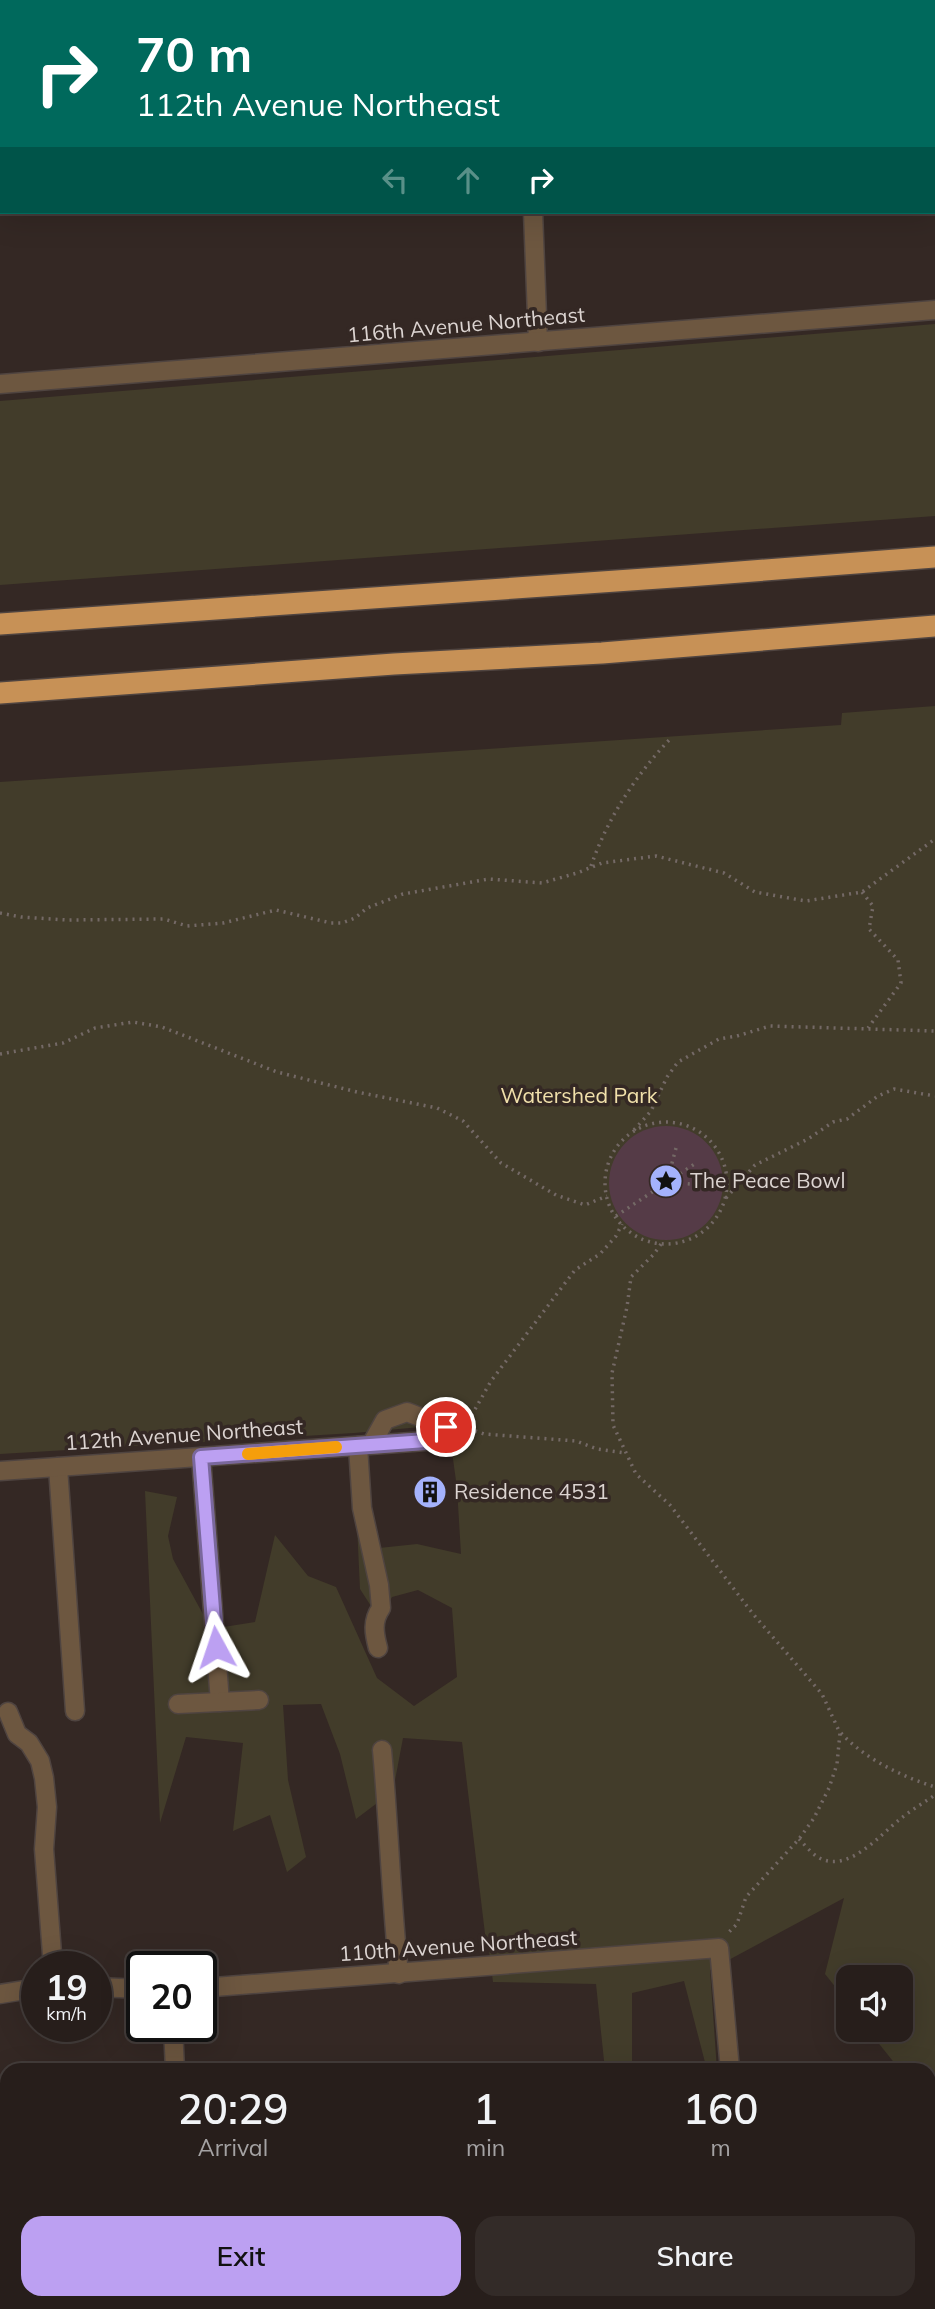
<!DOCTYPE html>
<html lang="en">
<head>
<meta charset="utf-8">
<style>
	body { margin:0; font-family:Mulish,sans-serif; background:#332b28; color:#f1f3f6; height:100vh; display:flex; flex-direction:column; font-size:26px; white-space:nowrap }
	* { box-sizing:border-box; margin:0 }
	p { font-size:23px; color:#a4a2a3 }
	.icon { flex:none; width:38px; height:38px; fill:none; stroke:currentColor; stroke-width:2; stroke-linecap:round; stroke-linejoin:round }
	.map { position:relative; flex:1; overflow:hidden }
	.drawer { position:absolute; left:0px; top:2063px; width:936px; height:247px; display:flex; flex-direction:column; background:#271e1b; border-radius:21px 21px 0 0; box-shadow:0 7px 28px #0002,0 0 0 2px #433c3a }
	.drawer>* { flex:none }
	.banner { position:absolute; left:0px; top:0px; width:936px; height:214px; box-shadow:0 7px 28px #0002,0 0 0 2px #433c3a; background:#00695c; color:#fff; overflow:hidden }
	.fabs { position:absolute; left:836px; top:1965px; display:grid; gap:14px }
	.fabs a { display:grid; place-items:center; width:77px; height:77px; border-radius:14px; background:#271e1b; box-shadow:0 7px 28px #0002,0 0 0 2px #433c3a; font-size:35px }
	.speed { position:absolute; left:21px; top:1951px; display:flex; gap:14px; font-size:35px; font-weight:700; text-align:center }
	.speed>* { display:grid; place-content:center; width:91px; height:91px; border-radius:50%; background:#271e1b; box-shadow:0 7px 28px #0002,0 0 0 2px #433c3a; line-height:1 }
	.speed small { font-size:18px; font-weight:400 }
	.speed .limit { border:4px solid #111; border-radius:10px; background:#fff; color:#111 }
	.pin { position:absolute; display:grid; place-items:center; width:60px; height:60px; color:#fff; margin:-30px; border:4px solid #fff; border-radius:50%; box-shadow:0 2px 7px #0007 }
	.me { position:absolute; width:77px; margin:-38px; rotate:355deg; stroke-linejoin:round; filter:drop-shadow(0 0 5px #0008) }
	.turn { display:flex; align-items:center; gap:24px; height:147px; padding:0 21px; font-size:32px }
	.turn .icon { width:91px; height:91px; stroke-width:2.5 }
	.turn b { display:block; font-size:49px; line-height:60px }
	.lanes { display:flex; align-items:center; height:66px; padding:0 21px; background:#0003; justify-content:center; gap:35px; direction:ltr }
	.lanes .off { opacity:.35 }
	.eta { display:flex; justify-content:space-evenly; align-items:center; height:119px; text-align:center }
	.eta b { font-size:42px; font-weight:600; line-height:49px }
	.primary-button { display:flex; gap:14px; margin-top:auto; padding:14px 21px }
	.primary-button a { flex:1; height:80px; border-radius:21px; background:#bca0f2; color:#111; font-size:28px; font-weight:600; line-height:80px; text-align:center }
	.primary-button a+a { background:#332b28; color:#f1f3f6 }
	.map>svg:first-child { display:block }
</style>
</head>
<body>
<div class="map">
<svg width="935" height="2309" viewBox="0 0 935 2309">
	<rect width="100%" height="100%" fill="#342824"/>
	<!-- green -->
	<g fill="#423c2a">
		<path d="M935,324V516L0,585V401Z"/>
		<path d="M935,706V2102L929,2097V2070H900L868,2030H901V1978H849V2004L825,1974L844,1898L710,1970L717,2070H707L684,1981L632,1993V2070H605L596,1984L493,1982L488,1943L486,1942L462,1742L403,1738L393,1791L356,1819L340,1754L321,1704L283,1705L288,1780L306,1857L287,1872L270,1815L233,1831L243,1743L186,1737L160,1823L145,1491L177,1497L168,1536L173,1559L211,1629L255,1622L275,1535L308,1576L336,1587L377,1678L414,1706L457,1677L452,1608L418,1590L392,1597L380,1620L360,1589L357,1525L379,1548L417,1544L461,1554L457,1488L449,1430L443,1425L354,1433L0,1454V782L841,725L842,713Z"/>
	</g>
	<!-- water -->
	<circle fill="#553b47" cx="666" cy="1183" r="57"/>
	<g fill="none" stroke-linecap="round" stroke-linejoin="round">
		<defs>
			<g id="minor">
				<path d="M459,0V2"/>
				<path d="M533,212L538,342"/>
				<path d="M0,384L935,310"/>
				<path d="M358,1446L362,1508L379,1585L381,1608C372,1621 374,1633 378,1648"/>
				<path d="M201,1457L220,1702"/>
				<path d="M58,1467L75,1711"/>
				<path d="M0,1471L426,1441L440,1437L446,1427L407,1412L385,1420L371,1445"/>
				<path d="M178,1704L259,1700"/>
				<path d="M8,1712L17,1734L29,1743L40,1761L44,1778L47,1807L44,1849L53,1967"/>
				<path d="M382,1750C389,1825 391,1900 399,1974"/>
				<path d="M96,1987L142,1989"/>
				<path d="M201,1988L719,1948L730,2070"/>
				<path d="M0,1994L37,1988"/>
				<path d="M173,2026L175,2070"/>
				<path d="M929,2208L935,2216"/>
				<path d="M189,2303V2309"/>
				<path d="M749,2303L750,2309"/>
			</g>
			<g id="highway">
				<path d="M0,624L688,576L935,557"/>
				<path d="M0,693L394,664L602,653L935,626"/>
			</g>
		</defs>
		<!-- minor casing -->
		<use href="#minor" stroke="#4f4440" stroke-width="21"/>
		<!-- highway casing -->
		<use href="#highway" stroke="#4f4440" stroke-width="24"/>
		<!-- path -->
		<g stroke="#746966" stroke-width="3.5" stroke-dasharray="2 5" stroke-linecap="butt">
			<path d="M591,866C608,817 636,775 671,738"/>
			<path d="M862,892L873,906L869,929L898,960L901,983L868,1028"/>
			<path d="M0,913L21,917L67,920L164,919L187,926L223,923L276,910L331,923H342L355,918L367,908L403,894L489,879L542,883L577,873L602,863L656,856L724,873L755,892L806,901L862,892L935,839"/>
			<path d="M0,1054L63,1043L95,1028L133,1022L162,1027L277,1072L357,1092L437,1108L463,1121L501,1163L556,1195L585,1205L607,1196"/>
			<circle cx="666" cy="1183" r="61"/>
			<path d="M634,1130L651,1111L667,1077L678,1062L719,1039L737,1036L770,1026L935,1031"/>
			<path d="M676,1148L667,1182L703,1185"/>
			<path d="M726,1198L755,1165L808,1139L833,1122L847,1119L878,1096L894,1089L935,1096"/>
			<path d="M616,1216L696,1163"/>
			<path d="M661,1244L654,1254L631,1277L627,1307L612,1373L613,1425L636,1474L670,1505L753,1614L822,1694L840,1733L837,1764L829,1788L814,1818L799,1839L746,1897L737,1924L727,1934"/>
			<path d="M462,1425L469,1420L491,1381L575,1270L600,1254L616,1236L622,1224"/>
			<path d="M462,1426L484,1434L576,1441L597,1449L625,1453"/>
			<path d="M841,1733C865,1759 901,1776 935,1787"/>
			<path d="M799,1839C806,1846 814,1857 824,1860C852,1869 880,1835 899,1820C910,1811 923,1803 935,1795"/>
		</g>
		<!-- minor -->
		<use href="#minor" stroke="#6d5740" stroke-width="18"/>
		<!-- highway -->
		<use href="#highway" stroke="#c79156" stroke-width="21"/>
	</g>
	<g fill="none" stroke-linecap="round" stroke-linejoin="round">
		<defs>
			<path id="route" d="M216,1647L201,1457L426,1441L440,1437L446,1427"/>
		</defs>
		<!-- route casing -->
		<use href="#route" stroke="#7a689d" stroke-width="18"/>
		<!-- route -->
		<use href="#route" stroke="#bca0f2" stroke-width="12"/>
		<!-- slow -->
		<path stroke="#f59e0b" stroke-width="12" d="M248,1454L336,1447"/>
	</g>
	<!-- icons -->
	<defs>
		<symbol id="sight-disc" viewBox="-11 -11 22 22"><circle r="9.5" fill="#a4b2fc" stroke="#342824"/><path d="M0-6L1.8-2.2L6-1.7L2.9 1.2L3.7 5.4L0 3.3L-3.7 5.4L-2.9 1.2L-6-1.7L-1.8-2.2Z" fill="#111"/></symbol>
		<symbol id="building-disc" viewBox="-11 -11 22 22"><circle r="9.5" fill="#a4b2fc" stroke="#342824"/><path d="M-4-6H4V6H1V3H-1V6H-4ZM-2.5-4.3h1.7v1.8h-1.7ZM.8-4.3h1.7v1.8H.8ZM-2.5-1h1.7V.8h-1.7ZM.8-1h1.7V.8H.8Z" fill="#111"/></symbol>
	</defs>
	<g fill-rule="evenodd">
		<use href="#sight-disc" x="647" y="1162" width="38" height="38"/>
		<use href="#building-disc" x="411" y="1473" width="38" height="38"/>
	</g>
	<g text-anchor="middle" stroke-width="7" stroke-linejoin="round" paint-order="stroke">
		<!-- street labels -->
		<g font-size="21" fill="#dcd4d1" stroke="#342824">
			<text transform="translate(466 325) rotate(-5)" y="7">116th Avenue Northeast</text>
			<text transform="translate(184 1435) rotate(-4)" y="7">112th Avenue Northeast</text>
			<text transform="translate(458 1946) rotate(-4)" y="7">110th Avenue Northeast</text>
		</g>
		<!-- park labels -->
		<g font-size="21" fill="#f1e0ab" stroke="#342824">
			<text x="579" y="1103">Watershed Park</text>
		</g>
		<!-- poi labels -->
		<g font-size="21" fill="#dcd4d1" stroke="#342824" text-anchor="start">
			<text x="690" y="1188">The Peace Bowl</text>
			<text x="454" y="1499">Residence 4531</text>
		</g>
	</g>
</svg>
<div class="fabs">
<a><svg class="icon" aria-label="sound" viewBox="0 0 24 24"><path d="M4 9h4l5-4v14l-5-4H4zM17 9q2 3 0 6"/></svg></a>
</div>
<div class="speed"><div>19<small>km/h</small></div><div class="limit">20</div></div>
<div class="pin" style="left:446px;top:1427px;background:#d93025"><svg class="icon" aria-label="arrive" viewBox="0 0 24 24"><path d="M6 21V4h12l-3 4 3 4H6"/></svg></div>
<svg class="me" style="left:216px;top:1647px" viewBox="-20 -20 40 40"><path d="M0-17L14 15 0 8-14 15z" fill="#bca0f2" stroke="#fff" stroke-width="4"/></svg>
<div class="banner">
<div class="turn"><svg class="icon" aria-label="right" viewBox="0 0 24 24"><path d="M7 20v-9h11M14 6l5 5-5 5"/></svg><div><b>70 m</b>112th Avenue Northeast</div></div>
<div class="lanes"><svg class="icon off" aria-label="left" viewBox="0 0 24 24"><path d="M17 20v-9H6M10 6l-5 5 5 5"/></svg><svg class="icon off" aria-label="ahead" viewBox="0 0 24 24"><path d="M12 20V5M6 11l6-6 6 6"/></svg><svg class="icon" aria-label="right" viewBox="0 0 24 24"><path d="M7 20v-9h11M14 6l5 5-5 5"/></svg></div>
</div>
<section class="drawer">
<div class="eta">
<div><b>20:29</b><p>Arrival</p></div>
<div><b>1</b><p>min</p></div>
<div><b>160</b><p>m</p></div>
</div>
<div class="primary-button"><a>Exit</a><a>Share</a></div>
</section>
</div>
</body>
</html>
